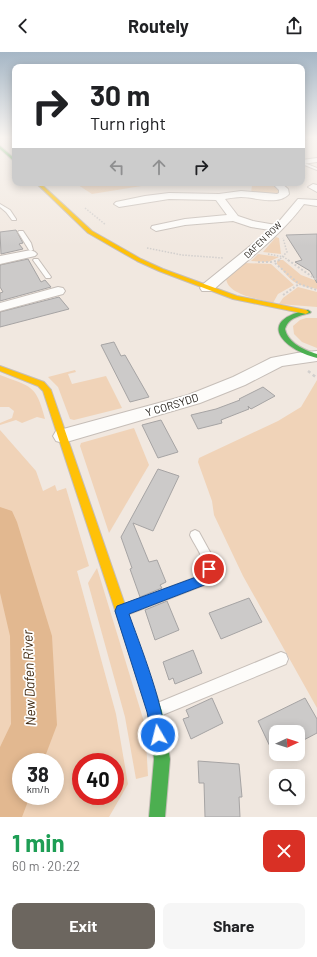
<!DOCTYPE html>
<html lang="en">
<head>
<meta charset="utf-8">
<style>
	body { margin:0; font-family:Barlow,sans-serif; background:#f6f6f6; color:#202124; height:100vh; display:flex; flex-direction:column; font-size:15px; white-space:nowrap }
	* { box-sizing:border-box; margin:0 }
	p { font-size:13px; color:#757577 }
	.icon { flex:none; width:22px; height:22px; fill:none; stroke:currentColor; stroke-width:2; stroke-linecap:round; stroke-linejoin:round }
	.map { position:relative; height:765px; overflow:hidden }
	.details { display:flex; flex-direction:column; background:#fff; flex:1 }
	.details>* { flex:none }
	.banner { position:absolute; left:12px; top:12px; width:293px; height:122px; border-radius:8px; box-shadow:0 2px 10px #0003; background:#fff; color:#202124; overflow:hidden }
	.needle { width:26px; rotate:87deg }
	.tools { position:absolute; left:269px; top:673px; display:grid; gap:8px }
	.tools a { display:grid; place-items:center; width:36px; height:36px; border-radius:8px; background:#fff; box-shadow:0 2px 10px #0003; font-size:20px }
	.speed { position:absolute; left:12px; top:701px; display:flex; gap:8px; font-size:20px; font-weight:700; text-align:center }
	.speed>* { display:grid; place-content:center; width:52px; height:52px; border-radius:50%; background:#fff; box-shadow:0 2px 10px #0003; line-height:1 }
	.speed small { font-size:10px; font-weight:400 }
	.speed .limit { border:6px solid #d22; background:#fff; color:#111 }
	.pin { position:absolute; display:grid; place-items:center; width:34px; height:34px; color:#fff; margin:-17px; border:2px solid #fff; border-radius:50%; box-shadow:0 1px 4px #0007 }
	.me { position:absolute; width:44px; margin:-22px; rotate:352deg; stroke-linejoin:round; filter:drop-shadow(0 0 3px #0008) }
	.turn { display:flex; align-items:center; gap:14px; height:84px; padding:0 12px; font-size:18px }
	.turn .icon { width:52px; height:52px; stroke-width:2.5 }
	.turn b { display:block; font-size:28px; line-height:34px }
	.lanes { display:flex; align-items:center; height:38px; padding:0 12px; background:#0003; justify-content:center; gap:20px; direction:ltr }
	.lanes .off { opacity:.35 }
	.round { display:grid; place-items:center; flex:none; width:42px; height:42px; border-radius:8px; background:#f6f6f6 }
	.headline { display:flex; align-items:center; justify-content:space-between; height:68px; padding:0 12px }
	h1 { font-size:24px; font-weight:700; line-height:30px; color:#1e9e55 }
	.button { display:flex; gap:8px; margin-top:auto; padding:8px 12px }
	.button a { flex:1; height:46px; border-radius:8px; background:#6c665f; color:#fff; font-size:16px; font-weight:700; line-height:46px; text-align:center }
	.button a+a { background:#f6f6f6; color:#202124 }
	header { display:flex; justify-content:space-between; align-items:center; height:52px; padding:0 12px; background:#fff; font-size:18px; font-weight:700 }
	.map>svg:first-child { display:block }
</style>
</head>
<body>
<header><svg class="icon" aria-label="back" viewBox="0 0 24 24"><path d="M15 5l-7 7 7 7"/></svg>Routely<svg class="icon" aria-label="share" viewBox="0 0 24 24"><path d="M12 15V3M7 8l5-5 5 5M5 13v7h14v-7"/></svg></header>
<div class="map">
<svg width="317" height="765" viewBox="0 0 317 765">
	<rect width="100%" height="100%" fill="#f1e8e0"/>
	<!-- green -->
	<g fill="#f0d3b8" fill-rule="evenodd">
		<path d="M75,131H160L92,142Z"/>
		<path d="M262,131C274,131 277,130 281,142L251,141L252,133Z"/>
		<path d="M276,185L279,186L281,202L263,200Z"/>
		<path d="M258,202L279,205L268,210L251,209Z"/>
		<path d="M279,208H283L301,223L317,229V237C292,232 293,230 277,212V209Z"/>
		<path d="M244,211L271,212L294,233L278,242L273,251C259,247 227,243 226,226Z"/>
		<path d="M298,235L317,240V255L279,252L283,246Z"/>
		<path d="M306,266H317V296L302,290L294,282L293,274L300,268Z"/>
		<path d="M75,318L76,320L68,322L72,332L106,324L122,356L74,368L70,367L58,335L48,325Z"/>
		<path d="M0,323C31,335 36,332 45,367L37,365L22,371L16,368L0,373V371L12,366L14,359L9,355H0Z"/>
		<path d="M317,328V656L243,524L214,463L212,449L198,410L199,406L278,369L301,355Z"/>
		<path d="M134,376L149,413L109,481L80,394L81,391Z"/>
		<path d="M0,378L36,419L43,439L55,433L57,439L66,436L89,514L77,519L116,662L128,732L109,765H0ZM21,710H55V744H21ZM81,710H115V744H81Z"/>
		<path d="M97,516L145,673L148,724L136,727L125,665L88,531Z"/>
	</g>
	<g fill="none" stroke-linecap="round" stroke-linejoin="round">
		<!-- river -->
		<path fill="#e2b890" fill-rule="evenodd" d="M0,455L12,459L17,470L52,584L57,673L43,710H21V744H30L22,765H0V695L11,672L10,584L0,541Z"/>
	</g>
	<!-- building -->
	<g fill="#cccac9" stroke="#a6a4a4">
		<path d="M16,178L23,191L19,192L23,197L1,202L0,180Z"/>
		<path d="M317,182V231L310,219L295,210L302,208L286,183Z"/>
		<path d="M28,207L41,230L45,228L51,235L0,249V241L3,240L0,235V213Z"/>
		<path d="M59,245L69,257L0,275V260Z"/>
		<path d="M114,290L121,304L125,303L149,345L130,350L101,293Z"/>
		<path d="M263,335L275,344L251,357L248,354L249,357L221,368L222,371L198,377L191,363L216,357L240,348L239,347Z"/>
		<path d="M161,368L178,400L158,406L142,373Z"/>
		<path d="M158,417L179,424L153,479L133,471L149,510L157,508L166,530L160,533L162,536L140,545L130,517L132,516L121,485Z"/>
		<path d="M249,546L262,570L221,587L209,561Z"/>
		<path d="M167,549L179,578L155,588L145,558Z"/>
		<path d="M193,598L202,621L175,632L173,626L169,628L163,610Z"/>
		<path d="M212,646L223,671L191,687L183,667L189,665L186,658Z"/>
		<path d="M305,646L317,667V681L298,691V680H276L277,702L274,703L258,669Z"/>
		<path d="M198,709L239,712L242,745H239L240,765H205L204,731H199Z"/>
	</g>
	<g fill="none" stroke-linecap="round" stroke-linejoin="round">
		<defs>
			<g id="lane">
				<path d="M305,86H308L306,88Z"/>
				<path d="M302,110L317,116V118L302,112Z"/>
				<path d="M0,152L10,158L16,167V168H12L6,160L0,155Z"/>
				<path d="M19,179H23L31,191L33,198H29L18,180Z"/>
				<path d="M34,207H38L51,225L50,226H46L33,208Z"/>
				<path d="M195,478L199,480L216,511L213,524L207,532L124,564L120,562L118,558L120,554L199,524C211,512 195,495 190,483L191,480Z"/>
				<path d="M281,600L286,602L288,607L286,612L160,664L155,662L153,657L155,652Z"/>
			</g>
			<g id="street">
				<path d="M317,106V110L302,112V108Z"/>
				<path d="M272,131H281L288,137L289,142C278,154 255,145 241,145C236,145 231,146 225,147L238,164L253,169L276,173L298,147L317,148V154L304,152C278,187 243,211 212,239H202L200,236L202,233L270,178L251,175L233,169L185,173L156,179L151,176L152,174L185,167L227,163L216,148L169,147L119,155L114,152L116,150L145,144L169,141L219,142L241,139L277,142L279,141V138Z"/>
				<path d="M313,132L317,133V140L308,135Z"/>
				<path d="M31,198L35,200L37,202L35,204L0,212V204Z"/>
				<path d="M58,235L63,236L65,239L63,242L0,259V251Z"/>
				<path d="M317,299V309L282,314L245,333L200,351L63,391L56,389L53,384L56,379L188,343L233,325L271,306L297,301Z"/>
			</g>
			<g id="fast">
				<path d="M0,94L15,107V110L0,97Z"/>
				<path d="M308,258L311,260L310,261C300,264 289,265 285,277C288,291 304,298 317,302V306C282,297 256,268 308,258Z"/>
				<path d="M127,570L131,572L133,576L162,659L170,707L165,765H149L154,707L148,659L121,576L123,572Z"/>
			</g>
			<g id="slow">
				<path d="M36,131H40L92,179L141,207L163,217L237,244L306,258L309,260L306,262L233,247L159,219L137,209L88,181Z"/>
				<path d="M0,314L44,330L51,338L133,576L131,580L127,582L123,580L121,576L43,339L38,334L0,319Z"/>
			</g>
		</defs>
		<!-- lane casing -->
		<use href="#lane" stroke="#c6beb8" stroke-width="2"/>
		<!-- street casing -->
		<use href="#street" stroke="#c6beb8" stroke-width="2"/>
		<!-- fast casing -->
		<use href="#fast" stroke="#c6beb8" stroke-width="2"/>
		<!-- slow casing -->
		<use href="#slow" stroke="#c6beb8" stroke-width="2"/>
		<!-- path-far2 -->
		<g stroke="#d2cfcd" stroke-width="1.5" stroke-dasharray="1.5 1.5" stroke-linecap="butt">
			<path d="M85,156L106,173"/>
			<path d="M147,196L182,203L223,206"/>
			<path d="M268,202L284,205L289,209"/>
			<path d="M278,209L287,200L283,186"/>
		</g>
		<!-- path-far1 -->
		<g stroke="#d2cfcd" stroke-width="2" stroke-dasharray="2 2" stroke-linecap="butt">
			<path d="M288,208L317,228"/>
			<path d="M258,210H271L280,208"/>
			<path d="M275,211L299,232L317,238"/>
			<path d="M283,243L299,232"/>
		</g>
		<!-- path -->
		<path stroke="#d2cfcd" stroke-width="2.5" stroke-dasharray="3 3" stroke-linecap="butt" d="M308,319L317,326"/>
		<!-- lane -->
		<use href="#lane" fill="#fdfcfa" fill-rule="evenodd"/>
		<!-- street -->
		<use href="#street" fill="#fdfcfa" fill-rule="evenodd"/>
		<!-- fast -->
		<use href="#fast" fill="#4caf50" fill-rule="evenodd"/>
		<!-- slow -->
		<use href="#slow" fill="#ffc107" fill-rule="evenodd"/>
	</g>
	<!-- sky -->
	<linearGradient id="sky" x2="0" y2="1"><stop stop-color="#a5b6c5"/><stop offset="0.44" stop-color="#f9f5f1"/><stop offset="1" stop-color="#f9f5f1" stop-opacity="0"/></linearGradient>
	<rect width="317" height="194" fill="url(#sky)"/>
	<!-- route -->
	<path fill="#1a73e8" stroke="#114b97" d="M209,512L214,513L215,517L207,532L129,562C137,585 171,670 163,689L158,691L153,689L147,660L115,559L117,554L199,524L205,513Z"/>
	<g text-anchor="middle" stroke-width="3.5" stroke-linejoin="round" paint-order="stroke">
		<!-- far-street labels -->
		<g font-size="9" fill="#25201a" stroke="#fff">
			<text transform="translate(263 188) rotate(-44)" y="3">DAFEN ROW</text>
		</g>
		<!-- street labels -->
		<g font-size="11" fill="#25201a" stroke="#fff">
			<text transform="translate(172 353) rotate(-17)" y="4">Y CORSYDD</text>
		</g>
		<!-- near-water labels -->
		<g font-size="14" font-style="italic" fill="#432c14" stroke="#fff">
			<text transform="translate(29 626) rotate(-92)" y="5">New Dafen River</text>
		</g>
	</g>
</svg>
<div class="tools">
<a><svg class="needle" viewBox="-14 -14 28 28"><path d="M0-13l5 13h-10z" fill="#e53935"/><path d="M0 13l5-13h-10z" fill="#757577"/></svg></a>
<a><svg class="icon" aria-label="search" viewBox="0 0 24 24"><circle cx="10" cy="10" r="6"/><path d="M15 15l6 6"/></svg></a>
</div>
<div class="speed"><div>38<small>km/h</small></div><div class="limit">40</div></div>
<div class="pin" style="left:209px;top:517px;background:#d93025"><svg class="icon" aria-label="arrive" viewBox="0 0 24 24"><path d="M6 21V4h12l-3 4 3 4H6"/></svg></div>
<svg class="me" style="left:158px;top:683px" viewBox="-20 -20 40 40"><circle r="17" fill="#1a73e8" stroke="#fff" stroke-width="3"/><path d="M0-11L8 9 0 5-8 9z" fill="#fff"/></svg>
<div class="banner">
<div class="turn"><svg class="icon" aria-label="right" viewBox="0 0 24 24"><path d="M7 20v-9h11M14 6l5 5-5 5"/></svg><div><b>30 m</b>Turn right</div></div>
<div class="lanes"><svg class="icon off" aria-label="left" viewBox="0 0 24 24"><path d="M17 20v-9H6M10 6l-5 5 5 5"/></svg><svg class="icon off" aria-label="ahead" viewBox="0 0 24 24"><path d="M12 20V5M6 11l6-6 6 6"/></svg><svg class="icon" aria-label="right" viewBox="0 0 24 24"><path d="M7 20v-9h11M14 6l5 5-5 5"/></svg></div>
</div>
</div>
<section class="details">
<div class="headline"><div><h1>1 min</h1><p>60 m · 20:22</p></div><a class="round" style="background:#d93025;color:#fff"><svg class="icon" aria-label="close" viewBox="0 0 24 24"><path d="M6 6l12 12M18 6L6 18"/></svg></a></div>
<div class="button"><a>Exit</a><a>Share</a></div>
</section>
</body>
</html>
